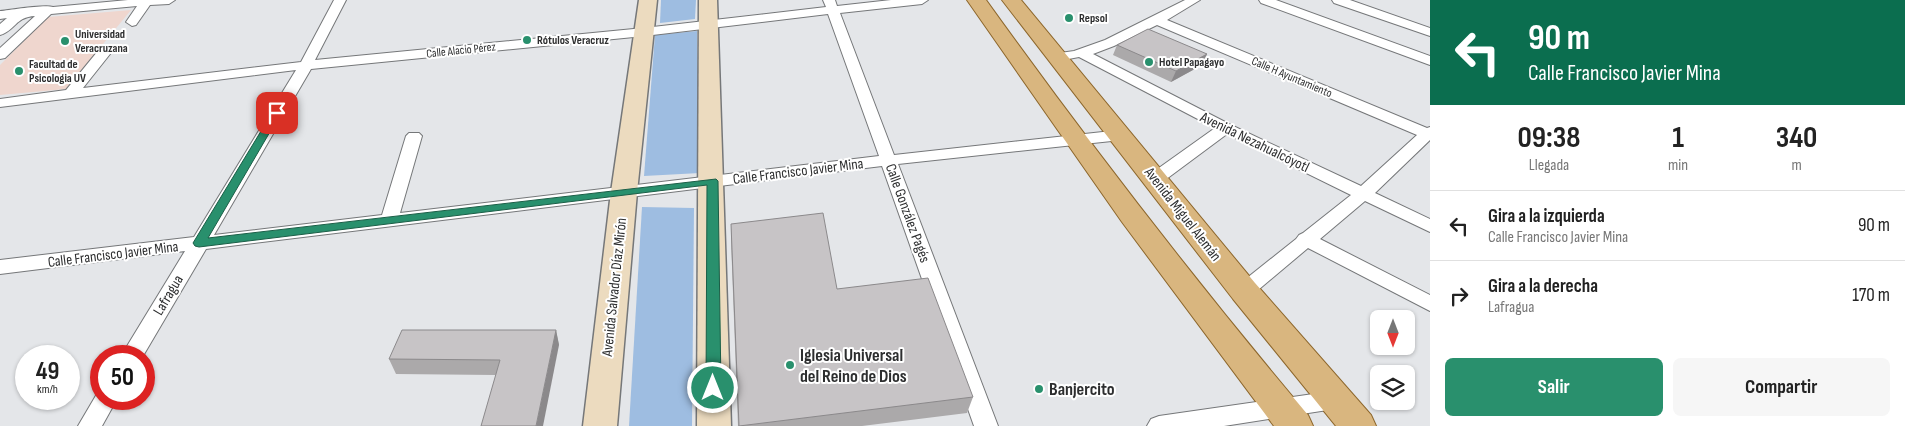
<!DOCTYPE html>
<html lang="es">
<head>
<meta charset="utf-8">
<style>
	body { margin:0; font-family:"Sofia Sans Condensed",sans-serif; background:#f6f6f6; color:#222; height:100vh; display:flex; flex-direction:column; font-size:19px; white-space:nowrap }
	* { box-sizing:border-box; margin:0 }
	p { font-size:16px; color:#767676 }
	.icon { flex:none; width:28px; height:28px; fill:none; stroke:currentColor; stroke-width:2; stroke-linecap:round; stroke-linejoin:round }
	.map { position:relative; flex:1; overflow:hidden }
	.sheet { display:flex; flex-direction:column; background:#fff; width:475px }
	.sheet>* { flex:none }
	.banner { background:#0b6e4f; color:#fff; overflow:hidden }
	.needle { width:32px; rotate:180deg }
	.buttons { position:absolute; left:1370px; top:310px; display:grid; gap:10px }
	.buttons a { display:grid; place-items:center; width:45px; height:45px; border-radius:8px; background:#fff; box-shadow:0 1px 4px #0004; font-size:25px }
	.speed { position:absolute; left:15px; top:345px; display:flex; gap:10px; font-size:25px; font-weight:700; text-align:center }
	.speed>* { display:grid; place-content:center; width:65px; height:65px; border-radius:50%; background:#fff; box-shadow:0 1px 4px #0004; line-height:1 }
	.speed small { font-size:12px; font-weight:400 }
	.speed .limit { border:8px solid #d22; background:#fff; color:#111 }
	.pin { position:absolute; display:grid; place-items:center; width:42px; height:42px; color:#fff; margin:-21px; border-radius:10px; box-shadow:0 2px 8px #0006 }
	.me { position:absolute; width:55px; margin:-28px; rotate:0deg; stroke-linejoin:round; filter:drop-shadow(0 0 4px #0008) }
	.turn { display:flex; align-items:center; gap:18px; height:105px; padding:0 15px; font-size:22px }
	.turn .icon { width:65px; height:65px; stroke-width:2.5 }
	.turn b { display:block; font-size:35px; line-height:42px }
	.eta { display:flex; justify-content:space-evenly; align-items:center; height:85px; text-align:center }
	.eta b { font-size:30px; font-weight:700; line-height:35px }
	.cta { display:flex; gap:10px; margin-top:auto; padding:10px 15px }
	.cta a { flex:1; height:58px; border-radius:8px; background:#29906d; color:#fff; font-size:20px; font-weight:700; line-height:58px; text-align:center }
	.cta a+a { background:#f6f6f6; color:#222 }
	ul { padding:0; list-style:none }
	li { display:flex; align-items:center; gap:15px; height:70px; padding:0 15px; border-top:1px solid #e0e0e0 }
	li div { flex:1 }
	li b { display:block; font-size:19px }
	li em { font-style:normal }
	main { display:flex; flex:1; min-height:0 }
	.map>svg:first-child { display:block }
</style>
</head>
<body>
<main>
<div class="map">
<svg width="1430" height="426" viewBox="0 0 1430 426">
	<rect width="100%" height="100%" fill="#e4e6e9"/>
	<!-- education -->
	<path fill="#efd6ce" d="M131,10L66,89L0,95V65L48,17Z"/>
	<!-- green -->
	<g fill="#9ebde1">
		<path d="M661,0H696L695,19L660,23Z"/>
		<path d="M697,31L700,173L644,176L655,35Z"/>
		<path d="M642,207L694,208L692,426H629Z"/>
	</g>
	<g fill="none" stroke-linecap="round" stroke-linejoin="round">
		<defs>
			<g id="street">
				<path d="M128,0H175L169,4L150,5L136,25L132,26L126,22L137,6L51,14L5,58L0,59V48L35,16C15,17 15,31 0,35V24L7,18L0,19V11C11,10 45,4 53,7Z"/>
				<path d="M334,0H346L315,60L644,28L826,7L823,0H835L837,6L891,0H928L922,4L840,13L894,155L1121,130L1126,132L1129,135L1126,138L1121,140L898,164L998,426H974L882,166L206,249L143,356H121L185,251L0,274V260L194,237L296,70L0,107V99L66,90L102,46L107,45L114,49L83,88L301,62ZM828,14L879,156L400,213L422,136L419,133H409L406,136L382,215L214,235L311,69L644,36Z"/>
				<path d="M1185,0H1200L1167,20L1427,128L1430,127V140L1375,193L1430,219V232L1365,201L1320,239L1430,295V311L1308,248L1251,296L1244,298L1237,296L1234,291L1237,286L1296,239L1299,235L1303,233L1351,195L1227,134L1161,183L1155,184L1149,183L1147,179L1149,175L1215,128L1079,57L1058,61L1051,57L1053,54L1074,51L1105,40ZM1157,25L1417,135L1361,186L1231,125L1093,54L1114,46Z"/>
				<path d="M1259,0H1276L1430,56V65L1261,3Z"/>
				<path d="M1332,0H1350L1430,28V36L1334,3Z"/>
				<path d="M101,391V399H117L102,426H78L98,392Z"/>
				<path d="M1334,391L1342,393L1345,400L1342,407L1334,409L1224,426H1147L1151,419L1159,416Z"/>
			</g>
			<g id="secondary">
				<path d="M639,0H657L637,192L617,426H583L611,192Z"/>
				<path d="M699,0H717L731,426H697Z"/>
			</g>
			<g id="primary">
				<path d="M967,0H986C1088,142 1195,281 1308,415L1313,426H1274L1122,222Z"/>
				<path d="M1002,0H1021L1255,283L1371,415L1376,426H1336L1233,299Z"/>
			</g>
		</defs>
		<!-- street casing -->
		<use href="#street" stroke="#757779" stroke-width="2"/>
		<!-- secondary casing -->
		<use href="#secondary" stroke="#757779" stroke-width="3"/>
		<!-- primary casing -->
		<use href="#primary" stroke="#8d672c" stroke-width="2"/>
		<!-- street -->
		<use href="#street" fill="#fff" fill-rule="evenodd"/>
		<!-- secondary -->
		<use href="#secondary" fill="#ecdbbf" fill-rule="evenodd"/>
		<!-- primary -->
		<use href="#primary" fill="#d9b67f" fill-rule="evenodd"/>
	</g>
	<!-- wall -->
	<g fill="#aba9aa">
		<path d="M1117,45L1207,54L1202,65L1171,82L1113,55Z"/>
		<path d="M731,224L837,289L973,397L967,413L862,426H738L731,240Z"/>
		<path d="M556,330L559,345L495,375L396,374L389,359Z"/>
	</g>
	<!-- shaded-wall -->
	<g fill="#8b898b">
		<path d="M1207,54L1202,65L1171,82L1176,71Z"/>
		<path d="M556,330L559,345L543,426H536Z"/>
	</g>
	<!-- building -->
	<g fill="#c7c4c6" stroke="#8b898b">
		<path d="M1148,29L1207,54L1176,71L1117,45Z"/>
		<path d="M823,213L837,289L928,278L973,397L739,426L731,224Z"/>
		<path d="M402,330H556L536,426H481L500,360L389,359Z"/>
	</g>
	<!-- route -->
	<path fill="#29906d" stroke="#1b5e47" d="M277,110L281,113L208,238L716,179L718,181L721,388L718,393L713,394L708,393L706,388L707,185L199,247L195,246L193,243L272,113Z"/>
	<!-- markers -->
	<g fill="#29906d" stroke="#fff" stroke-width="2">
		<circle cx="1069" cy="18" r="5"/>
		<circle cx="527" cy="40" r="5"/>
		<circle cx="65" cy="41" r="5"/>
		<circle cx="1149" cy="62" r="5"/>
		<circle cx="19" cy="71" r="5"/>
		<circle cx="790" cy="365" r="5"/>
		<circle cx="1039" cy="389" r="5"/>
	</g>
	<g text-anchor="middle" stroke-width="4" stroke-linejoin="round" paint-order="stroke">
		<!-- far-poi labels -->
		<g font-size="12" font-weight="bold" fill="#2d2e2f" stroke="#fff" text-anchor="start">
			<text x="1079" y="22">Repsol</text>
			<text x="75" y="38">Universidad<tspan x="75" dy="14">Veracruzana</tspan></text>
			<text x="537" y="44">Rótulos Veracruz</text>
			<text x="1159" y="66">Hotel Papagayo</text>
			<text x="29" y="68">Facultad de<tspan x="29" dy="14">Psicologia UV</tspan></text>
		</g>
		<!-- far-street labels -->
		<g font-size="12" fill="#2d2e2f" stroke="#fff">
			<text transform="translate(461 50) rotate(-6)" y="4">Calle Alacio Pérez</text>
			<text transform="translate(1292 77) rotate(23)" y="4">Calle H Ayuntamiento</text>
		</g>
		<!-- street labels -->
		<g font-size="15" fill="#2d2e2f" stroke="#fff">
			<text transform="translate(1255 142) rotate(26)" y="5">Avenida Nezahualcóyotl</text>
			<text transform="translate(798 171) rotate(-7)" y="5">Calle Francisco Javier Mina</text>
			<text transform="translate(908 213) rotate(70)" y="5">Calle González Pagés</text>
			<text transform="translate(1183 214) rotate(52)" y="5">Avenida Miguel Alemán</text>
			<text transform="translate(113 254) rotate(-7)" y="5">Calle Francisco Javier Mina</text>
			<text transform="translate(614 287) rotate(-84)" y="5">Avenida Salvador Díaz Mirón</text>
			<text transform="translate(168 295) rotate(-59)" y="5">Lafragua</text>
		</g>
		<!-- near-poi labels -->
		<g font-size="18" font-weight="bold" fill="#2d2e2f" stroke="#fff" text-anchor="start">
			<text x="800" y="361">Iglesia Universal<tspan x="800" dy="21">del Reino de Dios</tspan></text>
			<text x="1049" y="395">Banjercito</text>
		</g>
	</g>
</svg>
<div class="buttons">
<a><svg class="needle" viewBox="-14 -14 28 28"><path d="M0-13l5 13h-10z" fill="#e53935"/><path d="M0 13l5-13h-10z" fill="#767676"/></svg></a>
<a><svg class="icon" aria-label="layers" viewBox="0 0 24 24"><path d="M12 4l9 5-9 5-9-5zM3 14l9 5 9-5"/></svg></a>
</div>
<div class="speed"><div>49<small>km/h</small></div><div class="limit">50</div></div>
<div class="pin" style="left:277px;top:113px;background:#d93025"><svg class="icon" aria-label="arrive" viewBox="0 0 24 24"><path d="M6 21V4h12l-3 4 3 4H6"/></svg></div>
<svg class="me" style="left:713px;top:388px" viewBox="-20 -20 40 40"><circle r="17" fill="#29906d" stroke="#fff" stroke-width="3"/><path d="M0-11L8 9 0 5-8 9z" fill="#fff"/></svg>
</div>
<section class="sheet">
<div class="banner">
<div class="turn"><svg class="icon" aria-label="left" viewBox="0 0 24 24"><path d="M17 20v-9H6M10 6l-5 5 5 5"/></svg><div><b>90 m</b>Calle Francisco Javier Mina</div></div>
</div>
<div class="eta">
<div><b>09:38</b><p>Llegada</p></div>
<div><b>1</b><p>min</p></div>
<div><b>340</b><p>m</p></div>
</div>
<ul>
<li><svg class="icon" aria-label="left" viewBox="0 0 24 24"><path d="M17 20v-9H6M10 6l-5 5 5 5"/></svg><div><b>Gira a la izquierda</b><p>Calle Francisco Javier Mina</p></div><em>90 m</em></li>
<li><svg class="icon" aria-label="right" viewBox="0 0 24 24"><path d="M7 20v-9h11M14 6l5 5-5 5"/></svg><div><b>Gira a la derecha</b><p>Lafragua</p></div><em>170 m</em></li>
</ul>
<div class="cta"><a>Salir</a><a>Compartir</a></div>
</section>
</main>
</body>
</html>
